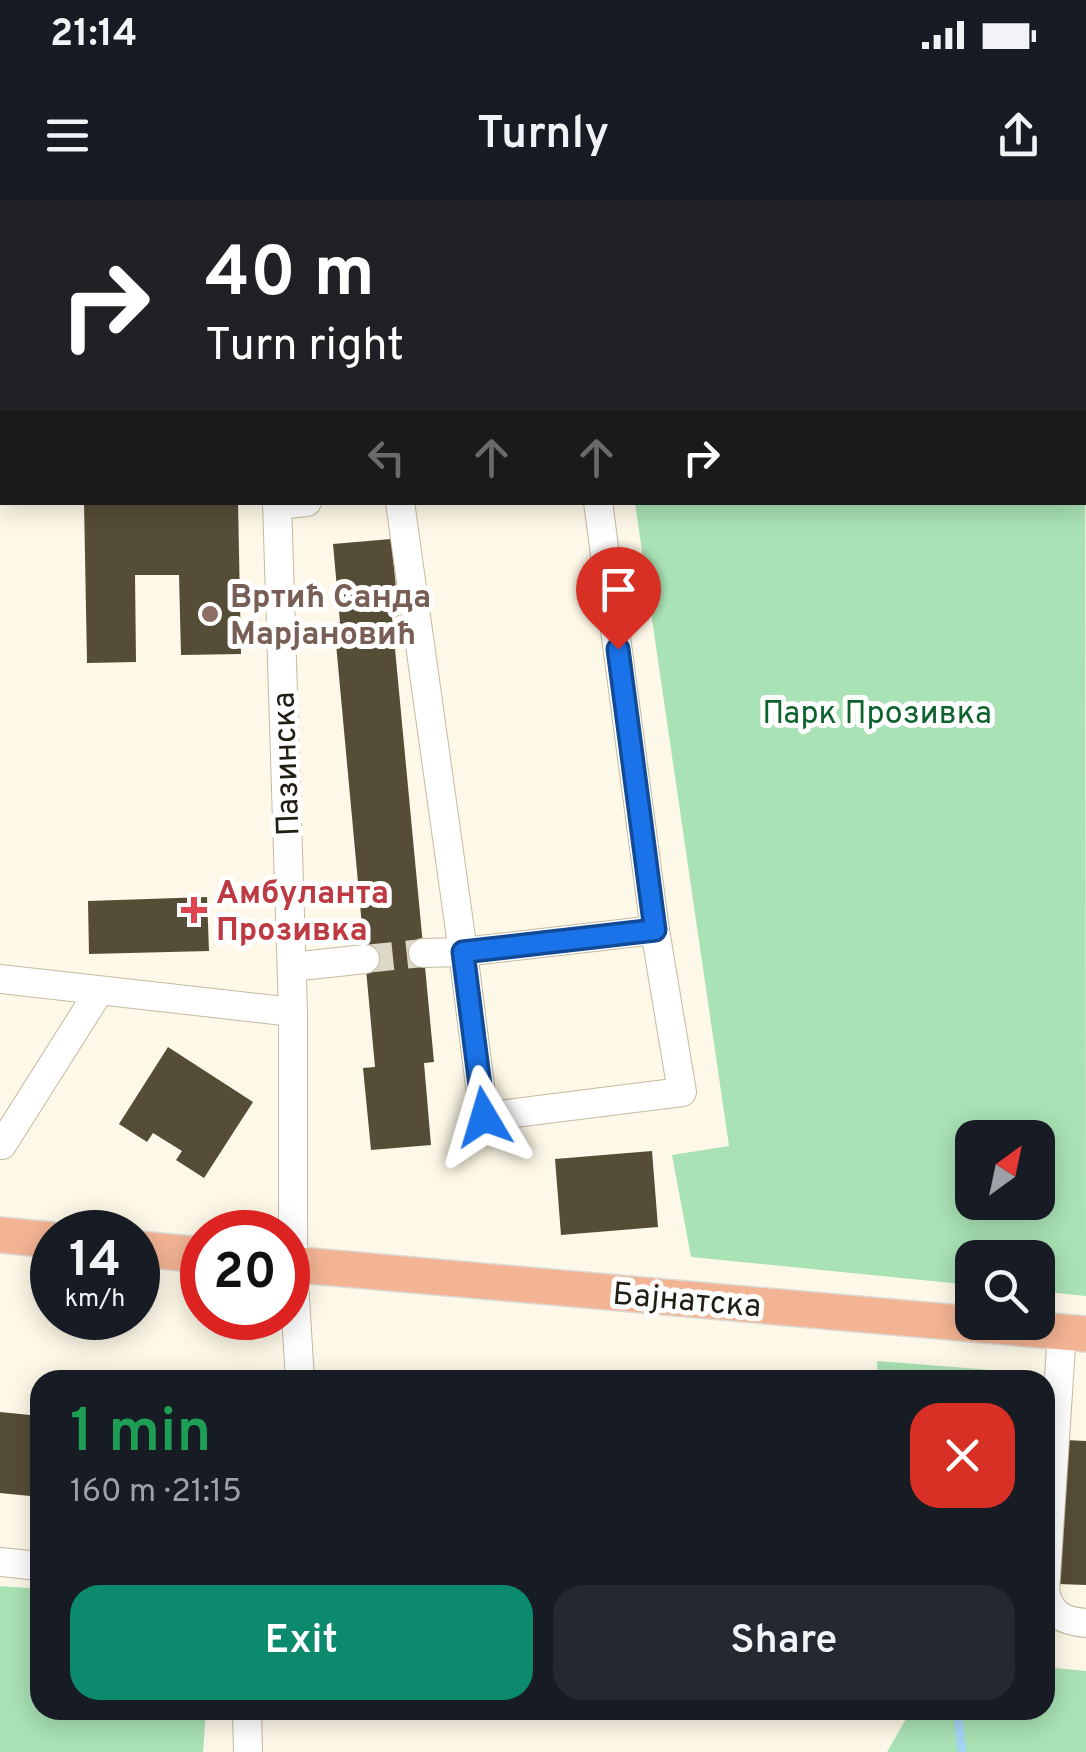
<!DOCTYPE html>
<html lang="en">
<head>
<meta charset="utf-8">
<style>
	body { margin:0; font-family:Overpass,sans-serif; background:#242831; color:#f1f3f6; height:100vh; display:flex; flex-direction:column; font-size:38px; white-space:nowrap }
	* { box-sizing:border-box; margin:0 }
	p { font-size:32px; color:#9ea1a6 }
	.icon { flex:none; width:55px; height:55px; fill:none; stroke:currentColor; stroke-width:2; stroke-linecap:round; stroke-linejoin:round }
	.map { position:relative; flex:1; overflow:hidden }
	.panel { position:absolute; left:30px; top:1170px; width:1025px; height:350px; display:flex; flex-direction:column; background:#171b24; border-radius:30px; box-shadow:0 5px 25px #0003 }
	.panel>* { flex:none }
	.hud { position:absolute; left:0px; top:0px; width:1088px; height:305px; box-shadow:0 5px 25px #0003; background:#202124; color:#fff; overflow:hidden }
	.needle { width:65px; rotate:33deg }
	.buttons { position:absolute; left:955px; top:920px; display:grid; gap:20px }
	.buttons a { display:grid; place-items:center; width:100px; height:100px; border-radius:20px; background:#171b24; box-shadow:0 5px 25px #0003; font-size:50px }
	.speed { position:absolute; left:30px; top:1010px; display:flex; gap:20px; font-size:50px; font-weight:700; text-align:center }
	.speed>* { display:grid; place-content:center; width:130px; height:130px; border-radius:50%; background:#171b24; box-shadow:0 5px 25px #0003; line-height:1 }
	.speed small { font-size:25px; font-weight:400 }
	.speed .limit { border:15px solid #d22; background:#fff; color:#111 }
	.pin { position:absolute; display:grid; place-items:center; width:85px; height:85px; color:#fff; margin:-102px -42px; border-radius:50% 50% 50% 0; rotate:-45deg; box-shadow:0 0 10px #0007 }
	.pin .icon { rotate:45deg }
	.me { position:absolute; width:110px; margin:-55px; rotate:353deg; stroke-linejoin:round; filter:drop-shadow(0 0 8px #0008) }
	.turn { display:flex; align-items:center; gap:35px; height:210px; padding:0 40px; font-size:45px }
	.turn .icon { width:130px; height:130px; stroke-width:2.5 }
	.turn b { display:block; font-size:70px; line-height:85px }
	.lanes { display:flex; align-items:center; height:95px; padding:0 40px; background:#0003; justify-content:center; gap:50px; direction:ltr }
	.lanes .off { opacity:.35 }
	.round { display:grid; place-items:center; flex:none; width:105px; height:105px; border-radius:30px; background:#242831 }
	.headline { display:flex; align-items:center; justify-content:space-between; height:170px; padding:0 40px }
	h1 { font-size:60px; font-weight:600; line-height:75px; color:#1e9e55 }
	.action { display:flex; gap:20px; margin-top:auto; padding:20px 40px }
	.action a { flex:1; height:115px; border-radius:30px; background:#0c8a6d; color:#fff; font-size:40px; font-weight:600; line-height:115px; text-align:center }
	.action a+a { background:#242831; color:#f1f3f6 }
	.status { display:flex; justify-content:space-between; align-items:center; height:70px; padding:0 50px; background:#171b24; direction:ltr }
	.status svg { height:28px; fill:currentColor }
	header { display:flex; justify-content:space-between; align-items:center; height:130px; padding:0 40px; background:#171b24; font-size:45px; font-weight:600 }
	.map>svg:first-child { display:block }
</style>
</head>
<body>
<div class="status"><b>21:14</b><svg viewBox="0 0 49 12"><path d="M0 12V9h3v3zM5 12V6h3v6zM10 12V3h3v9zM15 12V0h3v12zM26 1h20v11H26zM47 4h2v5h-2z"/></svg></div>
<header><svg class="icon" aria-label="menu" viewBox="0 0 24 24"><path d="M4 6h16M4 12h16M4 18h16"/></svg>Turnly<svg class="icon" aria-label="share" viewBox="0 0 24 24"><path d="M12 15V3M7 8l5-5 5 5M5 13v7h14v-7"/></svg></header>
<div class="map">
<svg width="1086" height="1552" viewBox="0 0 1086 1552">
	<rect width="100%" height="100%" fill="#fdf8e7"/>
	<!-- green -->
	<g fill="#a9e2b4" fill-rule="evenodd">
		<rect x="591" y="0" width="481" height="2"/>
		<path d="M1085,90L1086,1096L1038,1091V1058H972V1085L691,1057L672,955L729,946L635,303L1085,302ZM972,938H1038V1002H972Z"/>
		<path d="M877,1161L1004,1171V1180H878Z"/>
		<path d="M0,1386L40,1389V1510H206L203,1552H0Z"/>
		<path d="M1045,1467L1086,1471V1552H887L906,1519L905,1510H1045Z"/>
	</g>
	<g fill="none" stroke-linecap="round" stroke-linejoin="round">
		<!-- stream -->
		<path stroke="#a4d4f3" stroke-width="9" d="M957,1510L962,1552"/>
	</g>
	<!-- building -->
	<g fill="#554d36">
		<path d="M84,302H238L241,454L181,455L179,375H135L136,462L87,463Z"/>
		<path d="M391,339L399,416L392,417L434,862L424,863L431,945L371,950L363,868L375,867L334,422H340L333,344Z"/>
		<path d="M207,697L209,751L89,754L88,701Z"/>
		<path d="M168,847L253,902L204,978L176,960L182,951L153,933L147,942L119,924Z"/>
		<path d="M652,951L658,1027L561,1035L555,959Z"/>
		<path d="M0,1212L40,1216V1297L0,1293Z"/>
		<path d="M1065,1240L1086,1241V1385L1059,1384Z"/>
	</g>
	<g fill="none" stroke-linecap="round" stroke-linejoin="round">
		<!-- minor-tunnel -->
		<path stroke="#dcd7c7" stroke-width="28" stroke-dasharray="28 14" stroke-linecap="butt" d="M365,759L423,753"/>
		<defs>
			<g id="minor">
				<path d="M256,0V2"/>
				<path d="M566,0L567,2"/>
				<path d="M277,302L293,812V1065L300,1180"/>
				<path d="M400,302L463,752L423,753"/>
				<path d="M598,302L655,730L682,892L484,917L463,752L655,730"/>
				<path d="M277,305L307,302"/>
				<path d="M292,767L365,759"/>
				<path d="M0,779L293,812"/>
				<path d="M2,945L98,793"/>
				<path d="M1062,1131L1045,1392C1051,1415 1063,1421 1086,1423"/>
				<path d="M0,1362L40,1366"/>
				<path d="M247,1510L248,1552"/>
			</g>
			<g id="major">
				<path d="M0,1035L52,1040"/>
				<path d="M138,1049L202,1055"/>
				<path d="M288,1064L1086,1134"/>
			</g>
		</defs>
		<!-- minor casing -->
		<use href="#minor" stroke="#c3baa0" stroke-width="30"/>
		<!-- major casing -->
		<use href="#major" stroke="#dcdbd9" stroke-width="38"/>
		<!-- minor -->
		<use href="#minor" stroke="#fff" stroke-width="28"/>
		<!-- major -->
		<use href="#major" stroke="#f3b493" stroke-width="35"/>
	</g>
	<g fill="none" stroke-linecap="round" stroke-linejoin="round">
		<defs>
			<path id="route" d="M484,917L463,752L655,730L618,449"/>
		</defs>
		<!-- route casing -->
		<use href="#route" stroke="#114b97" stroke-width="25"/>
		<!-- route -->
		<use href="#route" stroke="#1a73e8" stroke-width="18"/>
	</g>
	<!-- markers -->
	<circle fill="#8d6e63" stroke="#fff" stroke-width="4" cx="210" cy="414" r="10"/>
	<path fill="#e0444e" stroke="#fff" stroke-width="4" d="M189 695h10v10h10v10h-10v10h-10v-10h-10v-10h10z"/>
	<g text-anchor="middle" stroke-width="10" stroke-linejoin="round" paint-order="stroke">
		<!-- education labels -->
		<g font-size="32" font-weight="bold" fill="#785e54" stroke="#fff" text-anchor="start">
			<text x="230" y="407">Вртић Санда<tspan x="230" dy="37">Марјановић</tspan></text>
		</g>
		<!-- park labels -->
		<g font-size="32" fill="#0e622e" stroke="#fff">
			<text x="877" y="523">Парк Прозивка</text>
		</g>
		<!-- street labels -->
		<g font-size="32" fill="#221e14" stroke="#fff">
			<text transform="translate(285 564) rotate(-92)" y="11">Пазинска</text>
			<text transform="translate(687 1099) rotate(5)" y="11">Бајнатска</text>
		</g>
		<!-- health labels -->
		<g font-size="32" font-weight="bold" fill="#be3a42" stroke="#fff" text-anchor="start">
			<text x="216" y="703">Амбуланта<tspan x="216" dy="37">Прозивка</tspan></text>
		</g>
	</g>
</svg>
<div class="buttons">
<a><svg class="needle" viewBox="-14 -14 28 28"><path d="M0-13l5 13h-10z" fill="#e53935"/><path d="M0 13l5-13h-10z" fill="#9ea1a6"/></svg></a>
<a><svg class="icon" aria-label="search" viewBox="0 0 24 24"><circle cx="10" cy="10" r="6"/><path d="M15 15l6 6"/></svg></a>
</div>
<div class="speed"><div>14<small>km/h</small></div><div class="limit">20</div></div>
<div class="pin" style="left:618px;top:449px;background:#d93025"><svg class="icon" aria-label="arrive" viewBox="0 0 24 24"><path d="M6 21V4h12l-3 4 3 4H6"/></svg></div>
<svg class="me" style="left:484px;top:917px" viewBox="-20 -20 40 40"><path d="M0-17L14 15 0 8-14 15z" fill="#1a73e8" stroke="#fff" stroke-width="4"/></svg>
<div class="hud">
<div class="turn"><svg class="icon" aria-label="right" viewBox="0 0 24 24"><path d="M7 20v-9h11M14 6l5 5-5 5"/></svg><div><b>40 m</b>Turn right</div></div>
<div class="lanes"><svg class="icon off" aria-label="left" viewBox="0 0 24 24"><path d="M17 20v-9H6M10 6l-5 5 5 5"/></svg><svg class="icon off" aria-label="ahead" viewBox="0 0 24 24"><path d="M12 20V5M6 11l6-6 6 6"/></svg><svg class="icon off" aria-label="ahead" viewBox="0 0 24 24"><path d="M12 20V5M6 11l6-6 6 6"/></svg><svg class="icon" aria-label="right" viewBox="0 0 24 24"><path d="M7 20v-9h11M14 6l5 5-5 5"/></svg></div>
</div>
<section class="panel">
<div class="headline"><div><h1>1 min</h1><p>160 m · 21:15</p></div><a class="round" style="background:#d93025;color:#fff"><svg class="icon" aria-label="close" viewBox="0 0 24 24"><path d="M6 6l12 12M18 6L6 18"/></svg></a></div>
<div class="action"><a>Exit</a><a>Share</a></div>
</section>
</div>
</body>
</html>
